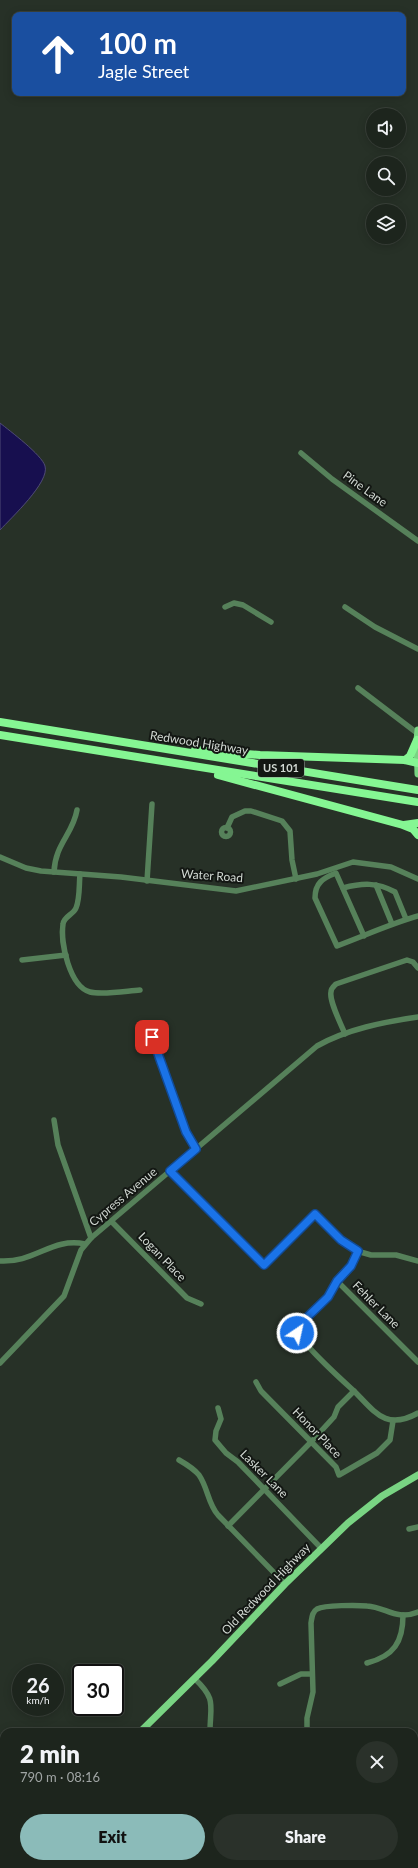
<!DOCTYPE html>
<html lang="en">
<head>
<meta charset="utf-8">
<style>
	body { margin:0; font-family:Lato,sans-serif; background:#2a312a; color:#f1f3f6; height:100vh; display:flex; flex-direction:column; font-size:15px; white-space:nowrap }
	* { box-sizing:border-box; margin:0 }
	p { font-size:13px; color:#a0a5a4 }
	.icon { flex:none; width:22px; height:22px; fill:none; stroke:currentColor; stroke-width:2; stroke-linecap:round; stroke-linejoin:round }
	.map { position:relative; flex:1; overflow:hidden }
	.sheet { position:absolute; left:0px; top:1728px; width:418px; height:140px; display:flex; flex-direction:column; background:#1d251d; border-radius:12px 12px 0 0; box-shadow:0 2px 10px #0003,0 0 0 1px #3b423b }
	.sheet>* { flex:none }
	.banner { position:absolute; left:12px; top:12px; width:394px; height:84px; border-radius:8px; box-shadow:0 2px 10px #0003,0 0 0 1px #3b423b; background:#1a4fa0; color:#fff; overflow:hidden }
	.controls { position:absolute; left:366px; top:108px; display:grid; gap:8px }
	.controls a { display:grid; place-items:center; width:40px; height:40px; border-radius:50%; background:#1d251d; box-shadow:0 2px 10px #0003,0 0 0 1px #3b423b; font-size:20px }
	.speed { position:absolute; left:12px; top:1664px; display:flex; gap:8px; font-size:20px; font-weight:700; text-align:center }
	.speed>* { display:grid; place-content:center; width:52px; height:52px; border-radius:50%; background:#1d251d; box-shadow:0 2px 10px #0003,0 0 0 1px #3b423b; line-height:1 }
	.speed small { font-size:10px; font-weight:400 }
	.speed .limit { border:2px solid #111; border-radius:6px; background:#fff; color:#111 }
	.pin { position:absolute; display:grid; place-items:center; width:34px; height:34px; color:#fff; margin:-17px; border-radius:8px; box-shadow:0 2px 6px #0006 }
	.me { position:absolute; width:44px; margin:-22px; rotate:34deg; stroke-linejoin:round; filter:drop-shadow(0 0 3px #0008) }
	.turn { display:flex; align-items:center; gap:14px; height:84px; padding:0 20px; font-size:18px }
	.turn .icon { width:52px; height:52px; stroke-width:2.5 }
	.turn b { display:block; font-size:28px; line-height:34px }
	.round { display:grid; place-items:center; flex:none; width:42px; height:42px; border-radius:21px; background:#2a312a }
	.head { display:flex; align-items:center; justify-content:space-between; height:68px; padding:0 20px }
	h1 { font-size:24px; font-weight:800; line-height:30px }
	.primary-button { display:flex; gap:8px; margin-top:auto; padding:8px 20px }
	.primary-button a { flex:1; height:46px; border-radius:24px; background:#8bbbb9; color:#111; font-size:16px; font-weight:800; line-height:46px; text-align:center }
	.primary-button a+a { background:#2a312a; color:#f1f3f6 }
	.map>svg:first-child { display:block }
</style>
</head>
<body>
<div class="map">
<svg width="418" height="1868" viewBox="0 0 418 1868">
	<rect width="100%" height="100%" fill="#273127"/>
	<!-- water -->
	<path fill="#170f4f" stroke="#4f4b76" d="M0,423C10,431 42,455 45,466C50,482 11,518 0,530Z"/>
	<g fill="none" stroke-linecap="round" stroke-linejoin="round">
		<!-- minor -->
		<g stroke="#56815a" stroke-width="5.5">
			<path d="M301,453L332,479L418,541"/>
			<path d="M225,607L234,603L243,605L271,622"/>
			<path d="M345,607L375,627L418,649"/>
			<path d="M358,688L417,733"/>
			<circle cx="226" cy="832" r="4.5"/>
			<path d="M227,828L232,817L245,811H251L282,821L290,831L292,860L296,879"/>
			<path d="M0,857L26,868L41,871L121,877L236,891L317,874L353,862L391,867L418,879"/>
			<path d="M54,872C55,844 73,834 77,810"/>
			<path d="M80,874C79,884 80,899 76,908C73,915 64,916 63,924C60,943 70,987 90,992C103,995 126,991 140,990"/>
			<path d="M147,881L152,804"/>
			<path d="M376,885L392,924"/>
			<path d="M343,888C362,883 377,882 395,892L406,919"/>
			<path d="M364,936L336,873C323,878 315,883 315,898L337,946C364,936 390,924 418,916"/>
			<path d="M22,960L66,955"/>
			<path d="M345,1034C341,1024 329,1001 331,992C331,988 334,986 336,984L407,960L413,962L418,968"/>
			<path d="M152,1037L186,1132L196,1149"/>
			<path d="M54,1120L58,1145L91,1238"/>
			<path d="M170,1171L264,1265L315,1215L341,1240L357,1251L371,1255H396L418,1261"/>
			<path d="M112,1222L187,1298L201,1304"/>
			<path d="M0,1261C35,1263 52,1237 85,1244"/>
			<path d="M337,1281L418,1362"/>
			<path d="M0,1363L64,1296L81,1250L91,1238L317,1046C347,1029 384,1022 418,1017"/>
			<path d="M256,1382L261,1391L336,1467L339,1475L377,1453L390,1440L393,1421"/>
			<path d="M354,1391C375,1412 386,1431 418,1413"/>
			<path d="M218,1408L221,1419L216,1431L215,1440L226,1453L238,1462L321,1548"/>
			<path d="M179,1460C186,1464 194,1469 199,1475C208,1488 208,1504 218,1515L285,1584"/>
			<path d="M228,1526L311,1442L334,1417L338,1407L354,1391C342,1380 298,1341 296,1328L327,1297L337,1281L351,1266L357,1251"/>
			<path d="M409,1529L418,1527"/>
			<path d="M367,1663C394,1656 403,1642 403,1615"/>
			<path d="M195,1679C217,1700 210,1705 210,1732"/>
			<path d="M280,1684L301,1674H312"/>
			<path d="M307,1732V1718L313,1692L311,1623C312,1617 312,1612 317,1609C325,1605 357,1605 367,1606C386,1607 396,1621 418,1612"/>
			<path d="M414,1753L418,1752"/>
			<path d="M414,1861L418,1859"/>
			<path d="M213,1864V1868"/>
			<path d="M373,1864V1868"/>
			<path d="M401,1868L408,1864"/>
		</g>
		<!-- major -->
		<g stroke="#79d483" stroke-width="7">
			<path d="M418,730L417,740L418,774"/>
			<path d="M140,1732L212,1661L285,1584L348,1523L382,1496L418,1475"/>
			<path d="M6,1868L10,1864"/>
		</g>
		<!-- highway -->
		<g stroke="#85f693" stroke-width="8">
			<path d="M0,722L418,790"/>
			<path d="M0,735L418,802"/>
			<path d="M195,750L260,755L405,760L418,763"/>
			<path d="M405,760L410,756L417,740"/>
			<path d="M218,775L403,825L413,829L418,835"/>
			<path d="M404,825L418,823"/>
		</g>
	</g>
	<g fill="none" stroke-linecap="round" stroke-linejoin="round">
		<defs>
			<path id="route" d="M152,1037L186,1132L196,1149L170,1171L264,1265L315,1214L341,1240L358,1251L351,1266L337,1281L328,1297L296,1328L297,1333"/>
		</defs>
		<!-- route casing -->
		<use href="#route" stroke="#114b97" stroke-width="10"/>
		<!-- route -->
		<use href="#route" stroke="#1a73e8" stroke-width="7"/>
	</g>
	<g text-anchor="middle" stroke-width="4" stroke-linejoin="round" paint-order="stroke">
		<!-- shield labels -->
		<rect fill="#131713" stroke="#989e99" stroke-width="1" x="258" y="759" width="46" height="18" rx="3"/>
		<g font-size="11" font-weight="bold" fill="#d1d8d2">
			<text x="281" y="772">US 101</text>
		</g>
		<!-- street labels -->
		<g font-size="12" fill="#d1d8d2" stroke="#131713">
			<text transform="translate(365 489) rotate(36)" y="4">Pine Lane</text>
			<text transform="translate(199 743) rotate(9)" y="4">Redwood Highway</text>
			<text transform="translate(212 876) rotate(4)" y="4">Water Road</text>
			<text transform="translate(123 1197) rotate(-40)" y="4">Cypress Avenue</text>
			<text transform="translate(162 1257) rotate(46)" y="4">Logan Place</text>
			<text transform="translate(376 1305) rotate(45)" y="4">Fehler Lane</text>
			<text transform="translate(317 1433) rotate(46)" y="4">Honor Place</text>
			<text transform="translate(264 1474) rotate(45)" y="4">Lasker Lane</text>
			<text transform="translate(266 1589) rotate(-46)" y="4">Old Redwood Highway</text>
		</g>
	</g>
</svg>
<div class="controls">
<a><svg class="icon" aria-label="sound" viewBox="0 0 24 24"><path d="M4 9h4l5-4v14l-5-4H4zM17 9q2 3 0 6"/></svg></a>
<a><svg class="icon" aria-label="search" viewBox="0 0 24 24"><circle cx="10" cy="10" r="6"/><path d="M15 15l6 6"/></svg></a>
<a><svg class="icon" aria-label="layers" viewBox="0 0 24 24"><path d="M12 4l9 5-9 5-9-5zM3 14l9 5 9-5"/></svg></a>
</div>
<div class="speed"><div>26<small>km/h</small></div><div class="limit">30</div></div>
<div class="pin" style="left:152px;top:1037px;background:#d93025"><svg class="icon" aria-label="arrive" viewBox="0 0 24 24"><path d="M6 21V4h12l-3 4 3 4H6"/></svg></div>
<svg class="me" style="left:297px;top:1333px" viewBox="-20 -20 40 40"><circle r="17" fill="#1a73e8" stroke="#fff" stroke-width="3"/><path d="M0-11L8 9 0 5-8 9z" fill="#fff"/></svg>
<div class="banner">
<div class="turn"><svg class="icon" aria-label="ahead" viewBox="0 0 24 24"><path d="M12 20V5M6 11l6-6 6 6"/></svg><div><b>100 m</b>Jagle Street</div></div>
</div>
<section class="sheet">
<div class="head"><div><h1>2 min</h1><p>790 m · 08:16</p></div><a class="round"><svg class="icon" aria-label="close" viewBox="0 0 24 24"><path d="M6 6l12 12M18 6L6 18"/></svg></a></div>
<div class="primary-button"><a>Exit</a><a>Share</a></div>
</section>
</div>
</body>
</html>
